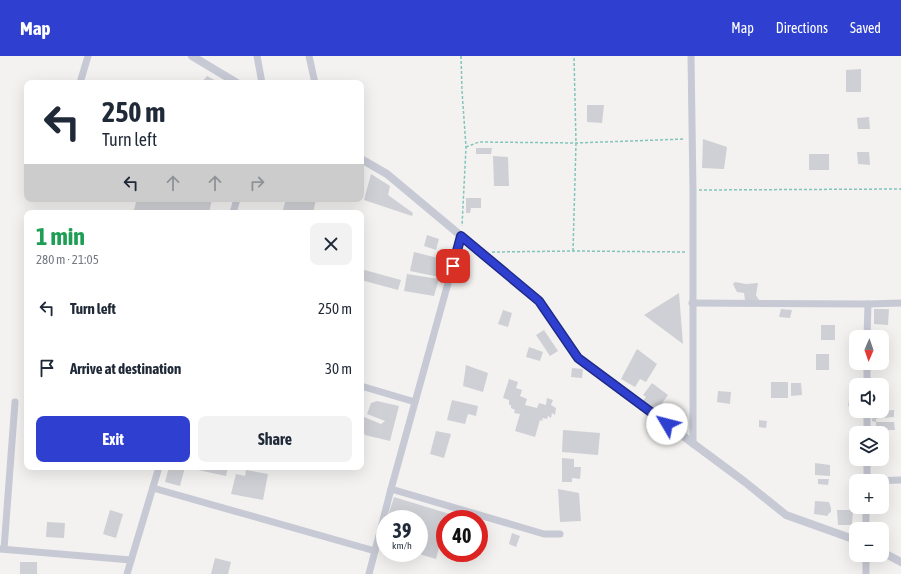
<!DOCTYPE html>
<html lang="en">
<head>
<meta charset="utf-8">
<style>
	body { margin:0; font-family:"Asap Condensed",sans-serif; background:#f2f2f3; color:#1f2937; height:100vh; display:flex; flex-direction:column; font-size:15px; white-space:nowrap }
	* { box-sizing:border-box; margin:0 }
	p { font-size:13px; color:#747a83 }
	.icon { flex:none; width:22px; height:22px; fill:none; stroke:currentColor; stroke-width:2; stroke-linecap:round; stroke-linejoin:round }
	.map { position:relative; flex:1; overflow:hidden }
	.drawer { position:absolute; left:24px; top:154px; width:340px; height:260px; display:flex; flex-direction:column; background:#fff; border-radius:8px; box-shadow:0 4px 16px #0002 }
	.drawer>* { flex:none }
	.banner { position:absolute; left:24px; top:24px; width:340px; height:122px; border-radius:8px; box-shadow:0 4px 16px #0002; background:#fff; color:#1f2937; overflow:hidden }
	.needle { width:26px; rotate:182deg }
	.fabs { position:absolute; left:849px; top:274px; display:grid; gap:8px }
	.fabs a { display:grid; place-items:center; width:40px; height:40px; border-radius:8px; background:#fff; box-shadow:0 4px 16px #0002; font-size:20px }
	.speed { position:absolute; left:376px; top:454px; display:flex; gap:8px; font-size:20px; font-weight:700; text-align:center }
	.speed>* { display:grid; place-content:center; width:52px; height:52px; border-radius:50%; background:#fff; box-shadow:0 4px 16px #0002; line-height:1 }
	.speed small { font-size:10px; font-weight:400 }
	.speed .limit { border:6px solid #d22; background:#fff; color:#111 }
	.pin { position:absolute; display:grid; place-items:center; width:34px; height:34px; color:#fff; margin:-17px; border-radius:8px; box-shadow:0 2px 6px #0006 }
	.me { position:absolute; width:44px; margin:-22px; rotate:307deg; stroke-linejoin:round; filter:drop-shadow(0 0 3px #0008) }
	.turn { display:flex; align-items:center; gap:14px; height:84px; padding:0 12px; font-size:18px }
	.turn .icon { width:52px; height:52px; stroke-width:2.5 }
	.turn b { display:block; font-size:28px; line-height:34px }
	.lanes { display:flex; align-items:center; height:38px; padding:0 12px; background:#0003; justify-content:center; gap:20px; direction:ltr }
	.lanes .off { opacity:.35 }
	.round { display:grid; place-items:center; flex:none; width:42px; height:42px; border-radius:8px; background:#f2f2f3 }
	.overview { display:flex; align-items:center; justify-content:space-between; height:68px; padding:0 12px }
	h1 { font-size:24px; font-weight:700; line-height:30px; color:#1e9e55 }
	.action { display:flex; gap:8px; margin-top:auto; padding:8px 12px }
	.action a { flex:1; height:46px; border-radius:8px; background:#2f40d0; color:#fff; font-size:16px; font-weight:700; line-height:46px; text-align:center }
	.action a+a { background:#f2f2f3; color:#1f2937 }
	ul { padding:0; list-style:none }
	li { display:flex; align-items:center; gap:12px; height:60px; padding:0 12px }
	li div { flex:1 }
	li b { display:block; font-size:15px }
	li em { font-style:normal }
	header { display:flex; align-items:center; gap:24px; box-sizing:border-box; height:56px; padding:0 20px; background:#2f40d0; color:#fff }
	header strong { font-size:19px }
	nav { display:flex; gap:22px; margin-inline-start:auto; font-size:14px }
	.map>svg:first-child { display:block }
</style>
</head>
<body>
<header>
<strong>Map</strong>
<nav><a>Map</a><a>Directions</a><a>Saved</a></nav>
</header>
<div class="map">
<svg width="901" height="518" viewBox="0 0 901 518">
	<rect width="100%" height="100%" fill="#f3f2f1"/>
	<!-- building -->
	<g fill="#cfd0d5">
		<path d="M861,13V36H846V14Z"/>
		<path d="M207,20L220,27H201Z"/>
		<path d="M587,49H604L602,67L587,66Z"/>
		<path d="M869,61L870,73H858L857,62Z"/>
		<path d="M703,83L727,91L724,113L702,112Z"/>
		<path d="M476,92H492L491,98H476Z"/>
		<path d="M857,96H869L870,109L858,108Z"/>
		<rect x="809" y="98" width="20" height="16"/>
		<path d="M493,100L508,101L509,130H494Z"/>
		<path d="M371,118L390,130L388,139L413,157L412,160L364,144Z"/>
		<path d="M466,142H481V152H471L470,157H466Z"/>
		<path d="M137,143H212L209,157H133Z"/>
		<path d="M286,143H316L313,157H282Z"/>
		<path d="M427,179L439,183L436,194L424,190Z"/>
		<path d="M414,196L446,204L439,221L410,215Z"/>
		<path d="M361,213L401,224L398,234L361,224Z"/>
		<path d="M407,218L439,223L434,240L404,235Z"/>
		<path d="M735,226L746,228L758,227L756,239L759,244H745L744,237L737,236L733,228Z"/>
		<path d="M679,237L683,288L644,259Z"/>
		<path d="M781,253L792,254L790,262L779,261Z"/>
		<path d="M874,253H889L888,269L874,268Z"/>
		<path d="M503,254L512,257L508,271L498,268Z"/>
		<rect x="821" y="269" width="14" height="15"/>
		<path d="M544,274L558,295L550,300L536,279Z"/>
		<path d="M529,291L543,296L540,305L526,301Z"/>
		<path d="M637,293L657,308L646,326L640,323L635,331L621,323Z"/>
		<rect x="816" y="298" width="13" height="16"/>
		<path d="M466,309L488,317L483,336L463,330Z"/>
		<path d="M572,312L583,313L582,322L571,321Z"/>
		<path d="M509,323L518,326L516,332L522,334L520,340L527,343L525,349L537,352L539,347L546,349L547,342L553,344L551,349L556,352L555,359L552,357L551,362L548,360L547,363L542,362L543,365L540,364L535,381L515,375L520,358L514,357L515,354L511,352V349H509V344L503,342Z"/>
		<rect x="771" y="326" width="17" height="16"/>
		<path d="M652,327L668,339L656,356L642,346L646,341L643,339Z"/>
		<path d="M791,327H801L802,339L791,340Z"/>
		<path d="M718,335L731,336L730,348L717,346Z"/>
		<path d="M452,344L478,350L476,360L468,358L465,368L447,364Z"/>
		<path d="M849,344H856V350H848Z"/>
		<path d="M377,345L399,350L390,385L365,379L361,372L364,361L381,368L385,365L367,358L371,347Z"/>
		<path d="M894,354V361L882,362L881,355Z"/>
		<path d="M873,355H879V362L876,363V366H894L895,374H876V366L872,365Z"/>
		<path d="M759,364L767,365L766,372L759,371Z"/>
		<path d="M563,374L600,377L598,399L562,396Z"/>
		<path d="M436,375L451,378L444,402L430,398Z"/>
		<path d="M562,402L574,403V411H581L580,423L572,422V426H562Z"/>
		<path d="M815,407L830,409V420L815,419Z"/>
		<path d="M169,411H185L180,430L165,426Z"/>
		<path d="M198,411H228L226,420L198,414Z"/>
		<path d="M246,414L268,418L263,444L231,438L236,418L245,420Z"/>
		<path d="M818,423H829L828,429L818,428Z"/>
		<path d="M558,433L579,437L581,465L560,466Z"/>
		<path d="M394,441L466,463H445V476H443L436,503L419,498V480L422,470H419V463H387Z"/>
		<path d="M815,445L829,446L831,452V456L828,458V460L814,458Z"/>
		<path d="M110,454L123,458L116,482L103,478Z"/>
		<path d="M837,454H853L852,469H838Z"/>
		<path d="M47,466L65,467L64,482L46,481Z"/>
		<path d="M383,477L385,478V491L380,489Z"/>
		<path d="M512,477L520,480L516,491L509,488Z"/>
		<path d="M215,502L231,506L228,518H211Z"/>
		<rect x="20" y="506" width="17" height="12"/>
	</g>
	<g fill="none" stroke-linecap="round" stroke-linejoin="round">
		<!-- path -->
		<g stroke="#81c5ba" stroke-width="1.5" stroke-dasharray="3 2" stroke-linecap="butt">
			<path d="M461,0L462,35L466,91L462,170"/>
			<path d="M466,91L479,86L576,87L685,83"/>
			<path d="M699,134L901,133"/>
			<path d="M573,195L576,87L574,0"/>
			<path d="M492,196L573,195L686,196"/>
		</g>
		<!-- minor -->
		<g stroke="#c7c9d4" stroke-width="7">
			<path d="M257,0L262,27"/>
			<path d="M309,0L315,27"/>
			<path d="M691,0L693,134V388"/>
			<path d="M80,27L88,0"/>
			<path d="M233,157L237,143"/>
			<path d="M692,247L868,248L901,247"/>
			<path d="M867,281L868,248"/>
			<path d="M867,329V307"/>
			<path d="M361,330L415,346"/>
			<path d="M867,377V355"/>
			<path d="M867,425L901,424"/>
			<path d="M867,425V403"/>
			<path d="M153,432L375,495"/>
			<path d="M391,433L544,478H560"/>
			<path d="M866,473V451"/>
			<path d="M0,493L131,504"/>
			<path d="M4,493L15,346"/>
			<path d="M866,499V518"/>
			<path d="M127,518L159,411"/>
			<path d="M369,518L391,433L461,180"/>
		</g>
		<!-- tertiary -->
		<g stroke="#c7c9d4" stroke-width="8">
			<path d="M192,0L237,27"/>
			<path d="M361,103L387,118L539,245L578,302L745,426L786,459L856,484"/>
			<path d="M882,496L901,506"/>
		</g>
	</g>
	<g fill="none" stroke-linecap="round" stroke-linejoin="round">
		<defs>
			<path id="route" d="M453,210L461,180L539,245L578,302L667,368"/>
		</defs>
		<!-- route casing -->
		<use href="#route" stroke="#1f2a87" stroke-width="10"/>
		<!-- route -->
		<use href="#route" stroke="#2f40d0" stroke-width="7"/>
	</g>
</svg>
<div class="fabs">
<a><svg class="needle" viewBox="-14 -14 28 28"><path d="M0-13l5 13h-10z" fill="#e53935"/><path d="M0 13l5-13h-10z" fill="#747a83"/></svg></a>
<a><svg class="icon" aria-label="sound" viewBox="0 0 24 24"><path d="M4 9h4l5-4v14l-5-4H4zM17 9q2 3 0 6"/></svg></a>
<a><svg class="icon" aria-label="layers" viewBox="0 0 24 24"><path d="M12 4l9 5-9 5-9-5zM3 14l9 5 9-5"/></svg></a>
<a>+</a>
<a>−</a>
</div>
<div class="speed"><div>39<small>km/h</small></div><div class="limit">40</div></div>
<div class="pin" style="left:453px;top:210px;background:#d93025"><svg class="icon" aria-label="arrive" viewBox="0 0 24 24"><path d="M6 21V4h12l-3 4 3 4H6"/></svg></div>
<svg class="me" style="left:667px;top:368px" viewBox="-20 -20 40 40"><circle r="19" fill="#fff"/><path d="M0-13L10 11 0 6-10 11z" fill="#2f40d0"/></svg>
<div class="banner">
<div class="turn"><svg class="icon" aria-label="left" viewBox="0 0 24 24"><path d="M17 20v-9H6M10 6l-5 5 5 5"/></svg><div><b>250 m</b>Turn left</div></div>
<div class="lanes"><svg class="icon" aria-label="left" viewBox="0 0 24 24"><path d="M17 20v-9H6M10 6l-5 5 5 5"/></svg><svg class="icon off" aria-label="ahead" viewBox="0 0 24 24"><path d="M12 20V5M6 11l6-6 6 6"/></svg><svg class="icon off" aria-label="ahead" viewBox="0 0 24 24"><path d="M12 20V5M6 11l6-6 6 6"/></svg><svg class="icon off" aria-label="right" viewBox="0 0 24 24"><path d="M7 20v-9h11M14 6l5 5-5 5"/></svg></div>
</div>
<section class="drawer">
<div class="overview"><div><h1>1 min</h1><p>280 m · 21:05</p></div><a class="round"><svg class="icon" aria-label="close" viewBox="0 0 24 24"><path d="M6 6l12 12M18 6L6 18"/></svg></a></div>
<ul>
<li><svg class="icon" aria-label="left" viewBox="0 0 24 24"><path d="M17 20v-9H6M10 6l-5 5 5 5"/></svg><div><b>Turn left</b></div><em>250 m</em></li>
<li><svg class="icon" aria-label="arrive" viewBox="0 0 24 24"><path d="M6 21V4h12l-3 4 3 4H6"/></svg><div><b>Arrive at destination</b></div><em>30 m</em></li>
</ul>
<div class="action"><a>Exit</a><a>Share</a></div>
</section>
</div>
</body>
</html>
